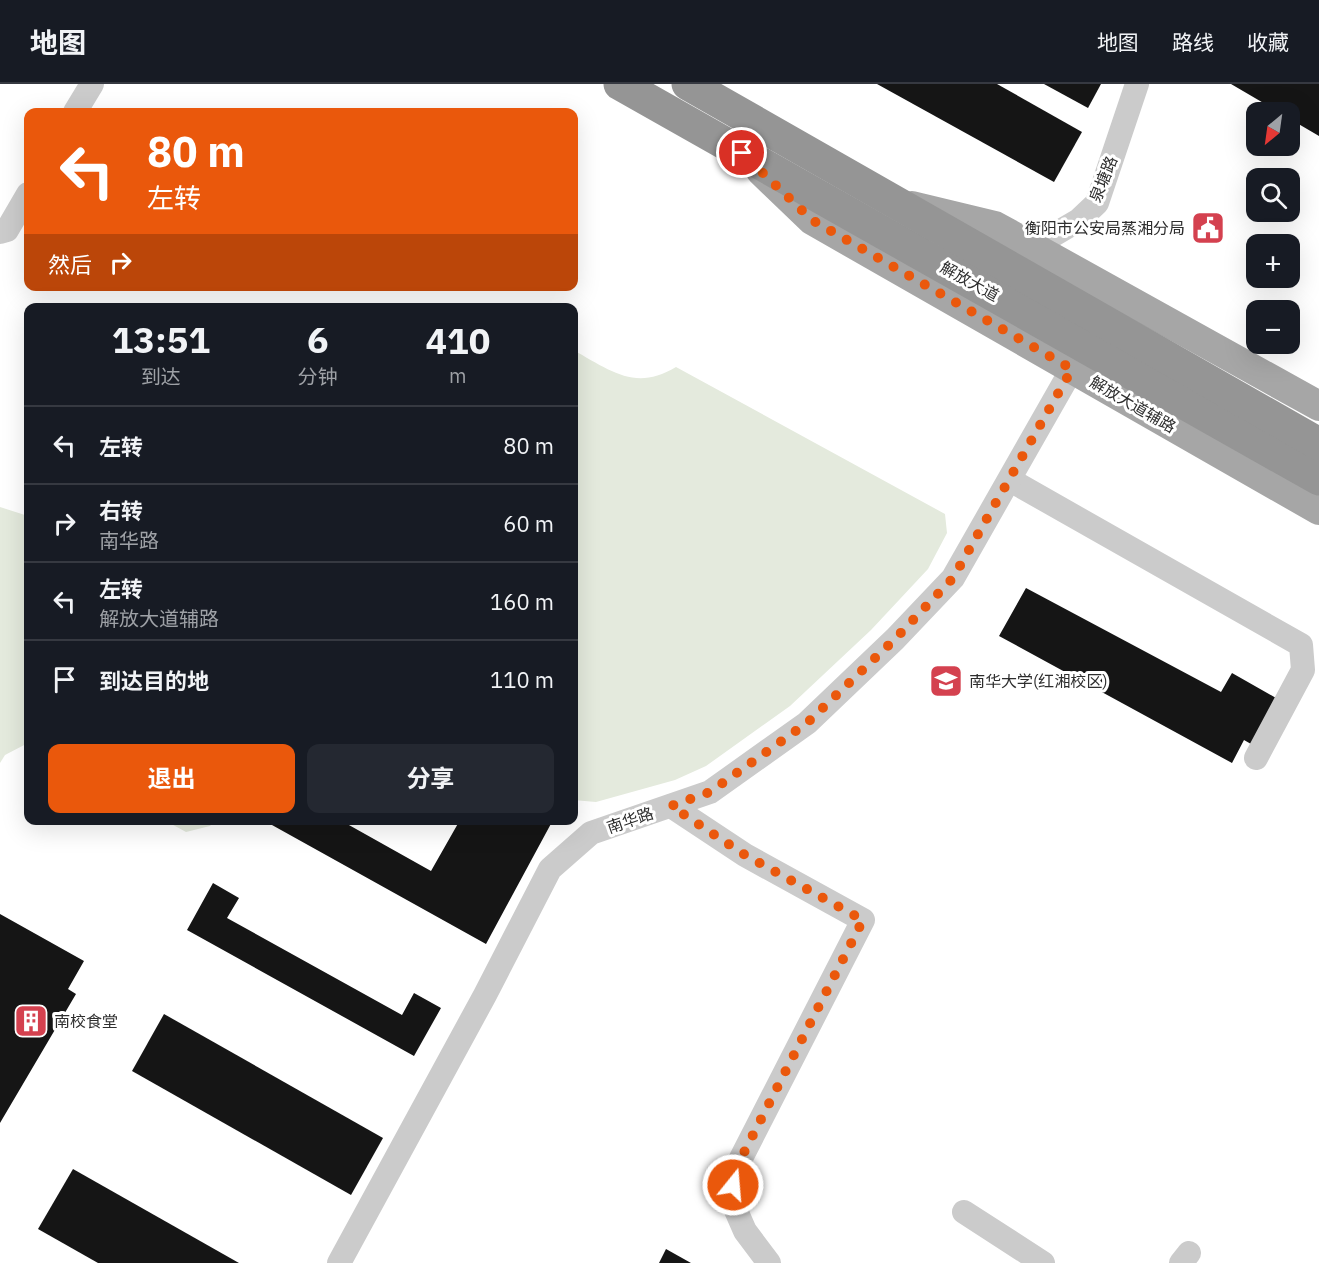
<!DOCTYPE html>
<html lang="zh">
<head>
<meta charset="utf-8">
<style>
	body { margin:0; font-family:"IBM Plex Sans","Noto Sans SC",sans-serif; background:#242831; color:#f1f3f6; height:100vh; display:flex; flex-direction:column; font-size:22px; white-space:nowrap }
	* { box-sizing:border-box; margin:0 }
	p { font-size:20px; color:#9ea1a6 }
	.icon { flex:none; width:33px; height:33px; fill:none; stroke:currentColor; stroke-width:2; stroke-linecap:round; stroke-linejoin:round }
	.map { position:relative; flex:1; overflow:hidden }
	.sheet { position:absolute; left:24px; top:219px; width:554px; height:522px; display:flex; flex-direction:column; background:#171b24; border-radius:12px; box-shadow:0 6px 24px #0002 }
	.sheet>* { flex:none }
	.guide { position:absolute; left:24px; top:24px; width:554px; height:183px; border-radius:12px; box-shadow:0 6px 24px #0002; background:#ea580c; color:#fff; overflow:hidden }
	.needle { width:39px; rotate:209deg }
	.tools { position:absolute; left:1246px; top:18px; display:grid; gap:12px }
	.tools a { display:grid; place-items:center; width:54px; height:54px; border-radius:12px; background:#171b24; box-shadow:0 6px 24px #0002; font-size:30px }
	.pin { position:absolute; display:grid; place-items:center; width:51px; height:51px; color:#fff; margin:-26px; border:3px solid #fff; border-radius:50%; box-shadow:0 2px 6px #0007 }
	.me { position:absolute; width:66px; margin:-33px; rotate:17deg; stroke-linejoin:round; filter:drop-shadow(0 0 4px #0008) }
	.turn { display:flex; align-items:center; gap:21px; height:126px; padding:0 24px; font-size:27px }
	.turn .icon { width:78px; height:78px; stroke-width:2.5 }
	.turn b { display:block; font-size:42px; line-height:51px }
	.then { display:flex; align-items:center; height:57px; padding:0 24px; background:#0003; gap:12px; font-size:22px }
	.eta { display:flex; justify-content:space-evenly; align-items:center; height:102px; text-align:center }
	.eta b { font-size:36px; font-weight:700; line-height:42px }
	.action { display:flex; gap:12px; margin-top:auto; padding:12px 24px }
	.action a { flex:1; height:69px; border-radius:12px; background:#ea580c; color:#fff; font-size:24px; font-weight:700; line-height:69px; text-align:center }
	.action a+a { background:#242831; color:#f1f3f6 }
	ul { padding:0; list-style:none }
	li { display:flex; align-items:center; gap:18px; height:78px; padding:0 24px; border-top:2px solid #363941 }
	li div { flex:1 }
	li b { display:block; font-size:22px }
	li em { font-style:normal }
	header { display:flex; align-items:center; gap:36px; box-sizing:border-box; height:84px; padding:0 30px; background:#171b24; border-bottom:2px solid #363941 }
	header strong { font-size:28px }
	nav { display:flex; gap:33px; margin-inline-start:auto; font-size:21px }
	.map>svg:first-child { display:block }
</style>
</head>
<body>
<header>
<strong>地图</strong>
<nav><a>地图</a><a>路线</a><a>收藏</a></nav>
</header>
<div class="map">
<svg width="1319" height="1179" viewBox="0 0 1319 1179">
	<rect width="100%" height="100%" fill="#fff"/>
	<!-- green -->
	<g fill="#e4eadd">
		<path d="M573,266C610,286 635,308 676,283L945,430L947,449L928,485L871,546L790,622L706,682L675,696L596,718L573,716Z"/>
		<path d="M0,423L28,432V659L5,671L0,679Z"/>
		<path d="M166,737H214L210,742L186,748Z"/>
	</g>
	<!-- building -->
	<g fill="#151515">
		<path d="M877,0H997L1082,48L1054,98Z"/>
		<path d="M1044,0H1101L1088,24Z"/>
		<path d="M1231,0H1319V52L1290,35V28H1279Z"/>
		<path d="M1026,504L1221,608L1232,589L1276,614L1251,660L1244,656L1232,679L999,552Z"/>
		<path d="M263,736H340L431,787L460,736H553L486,860Z"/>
		<path d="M213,799L239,814L227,834L402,931L414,909L441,924L414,972L187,846Z"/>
		<path d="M0,830L84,877L68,905L76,910L0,1039Z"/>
		<path d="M164,930L383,1054L351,1111L132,987Z"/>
		<path d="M73,1085L239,1179H98L38,1145Z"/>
		<path d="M666,1165L691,1179H659Z"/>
	</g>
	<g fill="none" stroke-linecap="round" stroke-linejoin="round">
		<!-- minor -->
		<g stroke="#cbcbcb" stroke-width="24">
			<path d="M75,28L92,0"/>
			<path d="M0,148L7,146L28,110"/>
			<path d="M1033,163L1079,136L1097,119L1137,0"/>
			<path d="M1010,396L1301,561L1303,586L1256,674"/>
			<path d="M671,722L745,771L863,836L735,1086L731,1115L745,1147L769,1179"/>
			<path d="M964,1128L1043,1179"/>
			<path d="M339,1179L485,911L550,785L591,749L710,708L807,639L895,555L953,494L1072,285"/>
			<path d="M1181,1179L1189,1169"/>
		</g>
		<!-- major -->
		<g stroke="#a6a6a6" stroke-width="30">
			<path d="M761,87L812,136L1319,426"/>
			<path d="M912,122L995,142L1319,322"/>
		</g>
		<!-- highway -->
		<g stroke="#959595" stroke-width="33">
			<path d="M620,0L1319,395"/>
			<path d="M688,0L1319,360"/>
		</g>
	</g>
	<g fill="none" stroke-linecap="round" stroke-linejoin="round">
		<!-- route -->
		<path stroke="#ea580c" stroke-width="10" stroke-dasharray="0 18" d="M733,1101L735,1086L863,836L745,771L671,722L710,708L807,639L895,555L953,494L1072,285L812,136L742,69"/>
	</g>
	<!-- icons -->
	<defs>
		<symbol id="civic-square" viewBox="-11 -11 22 22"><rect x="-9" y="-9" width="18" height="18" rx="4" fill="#d4414f" stroke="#fff"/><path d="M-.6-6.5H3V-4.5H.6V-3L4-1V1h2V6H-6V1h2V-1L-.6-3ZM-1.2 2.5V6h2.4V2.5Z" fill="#fff"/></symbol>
		<symbol id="university-square" viewBox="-11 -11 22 22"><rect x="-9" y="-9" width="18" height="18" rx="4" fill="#d4414f" stroke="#fff"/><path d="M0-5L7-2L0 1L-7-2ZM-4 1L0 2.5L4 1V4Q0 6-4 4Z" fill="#fff"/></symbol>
		<symbol id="building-square" viewBox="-11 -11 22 22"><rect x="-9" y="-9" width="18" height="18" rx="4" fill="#d4414f" stroke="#fff"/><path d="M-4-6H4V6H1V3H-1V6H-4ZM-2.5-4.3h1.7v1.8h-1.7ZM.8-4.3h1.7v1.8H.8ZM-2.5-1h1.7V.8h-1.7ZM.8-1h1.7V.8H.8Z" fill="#fff"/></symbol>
	</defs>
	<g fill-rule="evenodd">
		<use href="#civic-square" x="1189" y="125" width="38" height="38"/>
		<use href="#university-square" x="927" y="578" width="38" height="38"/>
		<use href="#building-square" x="12" y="918" width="38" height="38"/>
	</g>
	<g text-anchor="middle" stroke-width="6" stroke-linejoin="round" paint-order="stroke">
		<!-- street labels -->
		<g font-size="16" fill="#2e2e2e" stroke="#fff">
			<text transform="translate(1103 95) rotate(-68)" y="6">泉塘路</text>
			<text transform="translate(970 197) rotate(29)" y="6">解放大道</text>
			<text transform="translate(1133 320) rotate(30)" y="6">解放大道辅路</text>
			<text transform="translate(630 736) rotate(-19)" y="6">南华路</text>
		</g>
		<!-- poi labels -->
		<g font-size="16" fill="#2e2e2e" stroke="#fff" text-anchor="start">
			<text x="1185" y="150" text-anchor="end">衡阳市公安局蒸湘分局</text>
			<text x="969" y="603">南华大学(红湘校区)</text>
			<text x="54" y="943">南校食堂</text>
		</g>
	</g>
</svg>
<div class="tools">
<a><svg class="needle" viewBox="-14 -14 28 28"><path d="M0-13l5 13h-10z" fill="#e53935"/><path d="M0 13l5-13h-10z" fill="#9ea1a6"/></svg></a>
<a><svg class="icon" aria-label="search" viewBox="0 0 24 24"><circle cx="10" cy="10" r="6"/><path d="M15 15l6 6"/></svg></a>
<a>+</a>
<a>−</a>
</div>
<div class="pin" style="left:742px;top:69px;background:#d93025"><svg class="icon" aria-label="arrive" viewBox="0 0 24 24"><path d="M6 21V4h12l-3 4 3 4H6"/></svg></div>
<svg class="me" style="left:733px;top:1101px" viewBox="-20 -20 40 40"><circle r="17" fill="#ea580c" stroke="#fff" stroke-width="3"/><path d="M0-11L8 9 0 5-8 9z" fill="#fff"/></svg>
<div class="guide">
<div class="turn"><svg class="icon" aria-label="left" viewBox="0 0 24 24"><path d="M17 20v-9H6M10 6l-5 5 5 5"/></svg><div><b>80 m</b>左转</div></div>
<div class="then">然后<svg class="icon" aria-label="right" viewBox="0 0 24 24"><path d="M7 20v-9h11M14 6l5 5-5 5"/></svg></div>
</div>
<section class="sheet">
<div class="eta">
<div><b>13:51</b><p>到达</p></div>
<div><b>6</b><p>分钟</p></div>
<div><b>410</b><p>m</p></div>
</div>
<ul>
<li><svg class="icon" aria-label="left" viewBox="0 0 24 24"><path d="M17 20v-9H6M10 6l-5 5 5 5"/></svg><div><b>左转</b></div><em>80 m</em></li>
<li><svg class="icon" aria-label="right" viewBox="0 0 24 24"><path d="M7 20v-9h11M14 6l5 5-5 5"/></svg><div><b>右转</b><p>南华路</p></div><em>60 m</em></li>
<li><svg class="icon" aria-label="left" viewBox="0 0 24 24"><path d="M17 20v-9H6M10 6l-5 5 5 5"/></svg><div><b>左转</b><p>解放大道辅路</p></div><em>160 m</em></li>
<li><svg class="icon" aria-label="arrive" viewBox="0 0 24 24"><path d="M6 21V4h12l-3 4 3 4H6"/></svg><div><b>到达目的地</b></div><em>110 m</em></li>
</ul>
<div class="action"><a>退出</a><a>分享</a></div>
</section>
</div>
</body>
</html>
